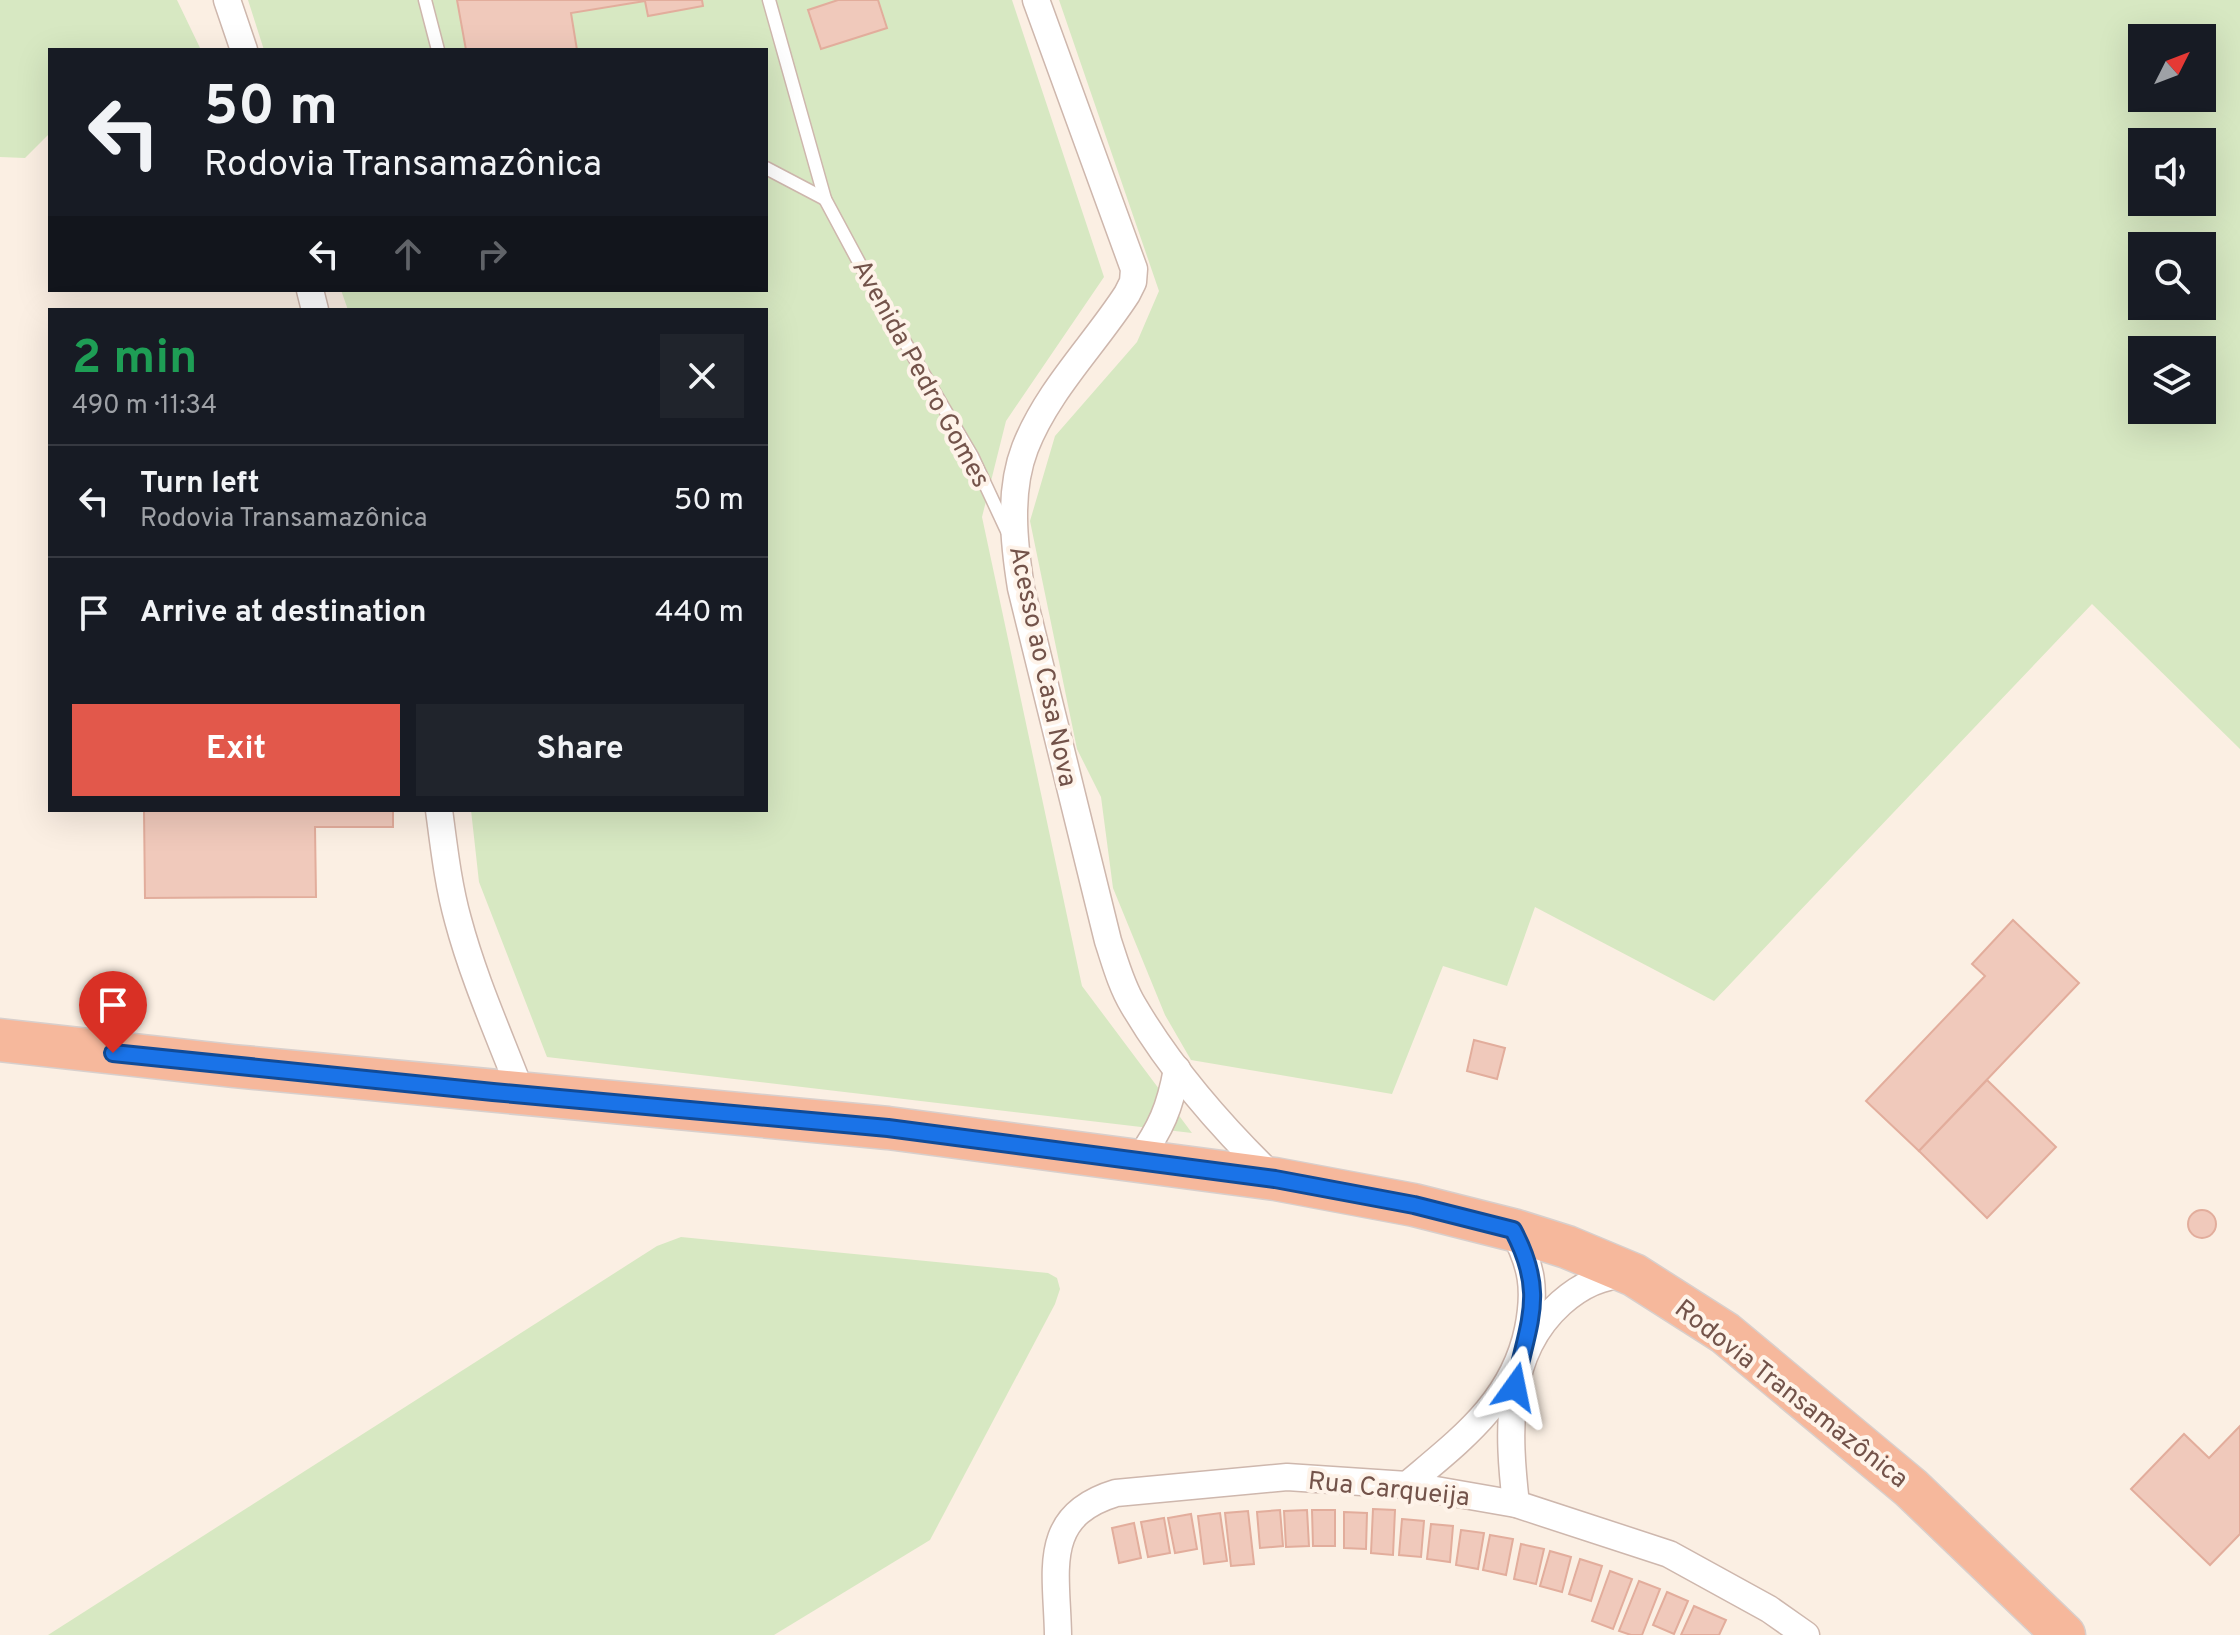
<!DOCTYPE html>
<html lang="en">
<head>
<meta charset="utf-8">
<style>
	body { margin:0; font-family:Overpass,sans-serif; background:#20242c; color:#f1f3f6; height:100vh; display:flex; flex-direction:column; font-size:30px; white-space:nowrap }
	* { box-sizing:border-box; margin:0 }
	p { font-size:26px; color:#9ea1a6 }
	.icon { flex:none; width:44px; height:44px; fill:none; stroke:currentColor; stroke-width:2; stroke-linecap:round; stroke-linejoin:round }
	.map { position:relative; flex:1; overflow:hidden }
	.side { position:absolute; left:48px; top:308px; width:720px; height:504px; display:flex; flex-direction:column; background:#171b24; border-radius:0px; box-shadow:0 8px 32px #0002 }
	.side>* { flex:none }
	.guide { position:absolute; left:48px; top:48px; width:720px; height:244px; border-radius:0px; box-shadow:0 8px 32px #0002; background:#171b24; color:#f1f3f6; overflow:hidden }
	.needle { width:52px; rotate:48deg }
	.fabs { position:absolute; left:2128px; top:24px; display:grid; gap:16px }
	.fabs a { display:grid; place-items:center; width:88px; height:88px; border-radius:0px; background:#171b24; box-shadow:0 8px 32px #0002; font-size:40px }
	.pin { position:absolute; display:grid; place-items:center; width:68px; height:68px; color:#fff; margin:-82px -34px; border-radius:50% 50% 50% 0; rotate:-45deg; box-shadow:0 0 8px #0007 }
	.pin .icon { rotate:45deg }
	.me { position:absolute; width:88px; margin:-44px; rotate:12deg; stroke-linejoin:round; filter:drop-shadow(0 0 6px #0008) }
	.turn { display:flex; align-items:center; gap:28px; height:168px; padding:0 24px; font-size:36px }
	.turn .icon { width:104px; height:104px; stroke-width:2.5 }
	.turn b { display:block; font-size:56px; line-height:68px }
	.lanes { display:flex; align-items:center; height:76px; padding:0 24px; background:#0003; justify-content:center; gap:40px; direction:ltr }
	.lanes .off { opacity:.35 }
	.round { display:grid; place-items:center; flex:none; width:84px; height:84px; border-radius:0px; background:#20242c }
	.summary { display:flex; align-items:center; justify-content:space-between; height:136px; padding:0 24px }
	h1 { font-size:48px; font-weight:700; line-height:60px; color:#1e9e55 }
	.primary-button { display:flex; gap:16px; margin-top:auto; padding:16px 24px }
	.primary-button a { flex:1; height:92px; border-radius:0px; background:#e2584b; color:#fff; font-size:32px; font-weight:700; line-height:92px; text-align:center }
	.primary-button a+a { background:#20242c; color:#f1f3f6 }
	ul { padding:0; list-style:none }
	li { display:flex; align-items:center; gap:24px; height:112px; padding:0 24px; border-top:2px solid #363941 }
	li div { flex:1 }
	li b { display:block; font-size:30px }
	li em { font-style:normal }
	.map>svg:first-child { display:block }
</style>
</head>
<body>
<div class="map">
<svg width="2240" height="1635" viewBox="0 0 2240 1635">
	<rect width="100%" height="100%" fill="#fbefe3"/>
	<!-- green -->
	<g fill="#d7e8c2" fill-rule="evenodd">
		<path d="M0,0H177L201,50H50V133L25,158L0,157Z"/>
		<path d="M248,0H1012L1104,277L1006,421L982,517L1082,986L1192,1133L547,1057L479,882L471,810H766V310H348L341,290H766V50H264Z"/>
		<path d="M1059,0H2240V749L2092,604L1714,1001L1535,907L1507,986L1443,966L1392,1094L1191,1060L1165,1015L1113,888L1101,797L1077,749L1030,521L1055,436L1137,342L1159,291ZM2142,38H2202V98H2142ZM2142,142H2202V202H2142ZM2142,246H2202V306H2142ZM2142,350H2202V410H2142Z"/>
		<path d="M681,1237L1048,1273L1057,1278L1060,1289L1055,1304L930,1540L774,1635H48L657,1246Z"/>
	</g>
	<!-- building -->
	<g fill="#f0c9bb" stroke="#e2ad9c" stroke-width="2">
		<path d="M457,0H702L703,6L648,16L645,1L571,13L577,50H466Z"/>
		<path d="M838,0H878L887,28L821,49L808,10Z"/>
		<path d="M144,810H393V827H315L316,897L145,898Z"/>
		<path d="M2013,920L2079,983L1919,1151L1866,1101L1985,976L1972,964Z"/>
		<path d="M1474,1040L1505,1048L1497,1079L1467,1071Z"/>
		<path d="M1987,1080L2056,1147L1987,1218L1919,1151Z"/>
		<circle cx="2202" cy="1224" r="14"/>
		<path d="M2240,1426V1534L2210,1565L2131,1489L2184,1434L2209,1458Z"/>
		<path d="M1373,1509L1395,1510L1393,1555L1371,1553Z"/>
		<path d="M1280,1510L1283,1546L1260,1548L1257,1512Z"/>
		<path d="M1307,1510L1309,1546L1286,1547L1284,1511Z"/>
		<path d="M1312,1510H1335V1546H1313Z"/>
		<path d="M1248,1511L1254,1564L1231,1566L1225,1513Z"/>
		<path d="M1344,1512L1367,1513L1366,1549L1344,1548Z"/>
		<path d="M1220,1513L1227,1561L1204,1564L1198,1516Z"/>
		<path d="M1191,1514L1197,1549L1175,1553L1168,1518Z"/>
		<path d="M1164,1518L1170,1553L1148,1557L1141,1522Z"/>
		<path d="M1402,1519L1424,1521L1421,1557L1399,1555Z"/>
		<path d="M1134,1523L1141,1558L1119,1563L1112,1528Z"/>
		<path d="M1431,1524L1453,1526L1450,1562L1427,1559Z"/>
		<path d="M1461,1530L1484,1533L1478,1569L1456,1565Z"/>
		<path d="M1490,1535L1513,1539L1506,1575L1483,1570Z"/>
		<path d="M1521,1544L1544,1549L1536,1584L1514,1579Z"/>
		<path d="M1550,1551L1571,1557L1562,1592L1540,1586Z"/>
		<path d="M1580,1559L1602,1566L1591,1601L1569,1594Z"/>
		<path d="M1610,1571L1632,1579L1613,1629L1592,1621Z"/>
		<path d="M1639,1581L1660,1589L1642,1635H1631L1619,1631Z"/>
		<path d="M1667,1592L1688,1601L1674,1634L1653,1625Z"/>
		<path d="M1694,1606L1726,1620L1719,1635H1681Z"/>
	</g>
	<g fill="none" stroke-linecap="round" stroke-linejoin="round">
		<defs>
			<g id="service">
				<path d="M425,0L438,50"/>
				<path d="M769,0L825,199L869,281L972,456L1007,531"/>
				<path d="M766,168L825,199"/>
			</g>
			<g id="minor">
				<path d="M227,0L244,50"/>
				<path d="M1036,0L1134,269L1133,282L1127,294C1094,345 1047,391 1025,448C1008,492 1014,544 1021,588L1108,941C1115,962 1121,985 1133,1005C1170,1068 1222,1128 1275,1179"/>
				<path d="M310,290L315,310"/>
				<path d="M439,810C444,847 448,884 458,920C474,980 500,1037 522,1095"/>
				<path d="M1138,1161C1161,1128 1170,1108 1177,1069"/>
				<path d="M1407,1485C1460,1440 1513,1402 1528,1329C1536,1289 1532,1266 1513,1230"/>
				<path d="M1516,1504C1508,1434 1503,1355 1561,1303C1579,1287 1601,1275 1627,1275"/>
				<path d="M1058,1635C1057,1571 1040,1516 1116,1493L1287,1477L1407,1485L1516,1504L1669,1554L1769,1609L1806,1635"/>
			</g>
			<path id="trunk" d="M0,1040L233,1066L888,1128L1275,1179L1414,1205L1513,1230L1567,1247L1634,1275L1725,1333L1911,1488L2064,1635"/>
		</defs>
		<!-- service casing -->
		<use href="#service" stroke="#ceb7ad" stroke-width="15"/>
		<!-- minor casing -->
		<use href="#minor" stroke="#ceb7ad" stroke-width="29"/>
		<!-- trunk casing -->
		<use href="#trunk" stroke="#d8cfcc" stroke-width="45"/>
		<!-- service -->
		<use href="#service" stroke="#fff" stroke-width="12"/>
		<!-- minor -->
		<use href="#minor" stroke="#fff" stroke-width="26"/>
		<!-- trunk -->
		<use href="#trunk" stroke="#f6b89c" stroke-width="42"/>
	</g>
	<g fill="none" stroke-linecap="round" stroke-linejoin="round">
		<defs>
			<path id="route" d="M113,1053L493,1092L888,1128L1275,1179L1414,1205L1513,1230C1547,1294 1528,1321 1515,1387"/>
		</defs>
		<!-- route casing -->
		<use href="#route" stroke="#114b97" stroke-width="20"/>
		<!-- route -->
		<use href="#route" stroke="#1a73e8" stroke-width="14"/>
	</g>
	<g text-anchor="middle" stroke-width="8" stroke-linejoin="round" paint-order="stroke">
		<!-- street labels -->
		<g font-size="26" fill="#73534a" stroke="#fef3e9">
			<text transform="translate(922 373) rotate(61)" y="9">Avenida Pedro Gomes</text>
			<text transform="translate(1044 666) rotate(78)" y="9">Acesso ao Casa Nova</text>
			<text transform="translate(1792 1393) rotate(38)" y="9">Rodovia Transamazônica</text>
			<text transform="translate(1389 1488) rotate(6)" y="9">Rua Carqueija</text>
		</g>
	</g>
</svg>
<div class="fabs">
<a><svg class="needle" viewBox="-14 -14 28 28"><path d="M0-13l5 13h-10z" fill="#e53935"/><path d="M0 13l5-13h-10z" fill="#9ea1a6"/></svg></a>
<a><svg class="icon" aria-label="sound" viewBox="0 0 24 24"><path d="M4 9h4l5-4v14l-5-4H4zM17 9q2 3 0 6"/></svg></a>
<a><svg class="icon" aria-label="search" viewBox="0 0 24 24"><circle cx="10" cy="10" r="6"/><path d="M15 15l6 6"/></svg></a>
<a><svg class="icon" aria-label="layers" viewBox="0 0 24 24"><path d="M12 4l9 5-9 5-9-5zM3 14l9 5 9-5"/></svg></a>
</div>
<div class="pin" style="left:113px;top:1053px;background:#d93025"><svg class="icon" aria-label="arrive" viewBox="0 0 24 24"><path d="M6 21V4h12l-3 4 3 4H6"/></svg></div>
<svg class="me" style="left:1515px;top:1387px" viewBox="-20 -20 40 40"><path d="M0-17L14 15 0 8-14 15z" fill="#1a73e8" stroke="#fff" stroke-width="4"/></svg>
<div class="guide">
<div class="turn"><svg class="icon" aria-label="left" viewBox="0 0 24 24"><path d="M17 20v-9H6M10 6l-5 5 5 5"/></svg><div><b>50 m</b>Rodovia Transamazônica</div></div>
<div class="lanes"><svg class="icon" aria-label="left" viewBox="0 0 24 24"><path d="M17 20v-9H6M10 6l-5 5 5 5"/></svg><svg class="icon off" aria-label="ahead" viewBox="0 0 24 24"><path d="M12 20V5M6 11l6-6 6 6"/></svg><svg class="icon off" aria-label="right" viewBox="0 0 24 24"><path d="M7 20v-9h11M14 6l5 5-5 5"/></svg></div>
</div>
<section class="side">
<div class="summary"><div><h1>2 min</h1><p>490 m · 11:34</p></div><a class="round"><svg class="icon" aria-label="close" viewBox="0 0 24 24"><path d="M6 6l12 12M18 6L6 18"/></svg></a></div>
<ul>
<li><svg class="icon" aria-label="left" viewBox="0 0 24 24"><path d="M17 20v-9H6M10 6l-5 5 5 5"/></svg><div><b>Turn left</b><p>Rodovia Transamazônica</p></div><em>50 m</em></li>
<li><svg class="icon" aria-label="arrive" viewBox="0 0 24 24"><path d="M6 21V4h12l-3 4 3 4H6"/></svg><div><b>Arrive at destination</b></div><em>440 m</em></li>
</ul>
<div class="primary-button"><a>Exit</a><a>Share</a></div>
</section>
</div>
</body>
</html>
